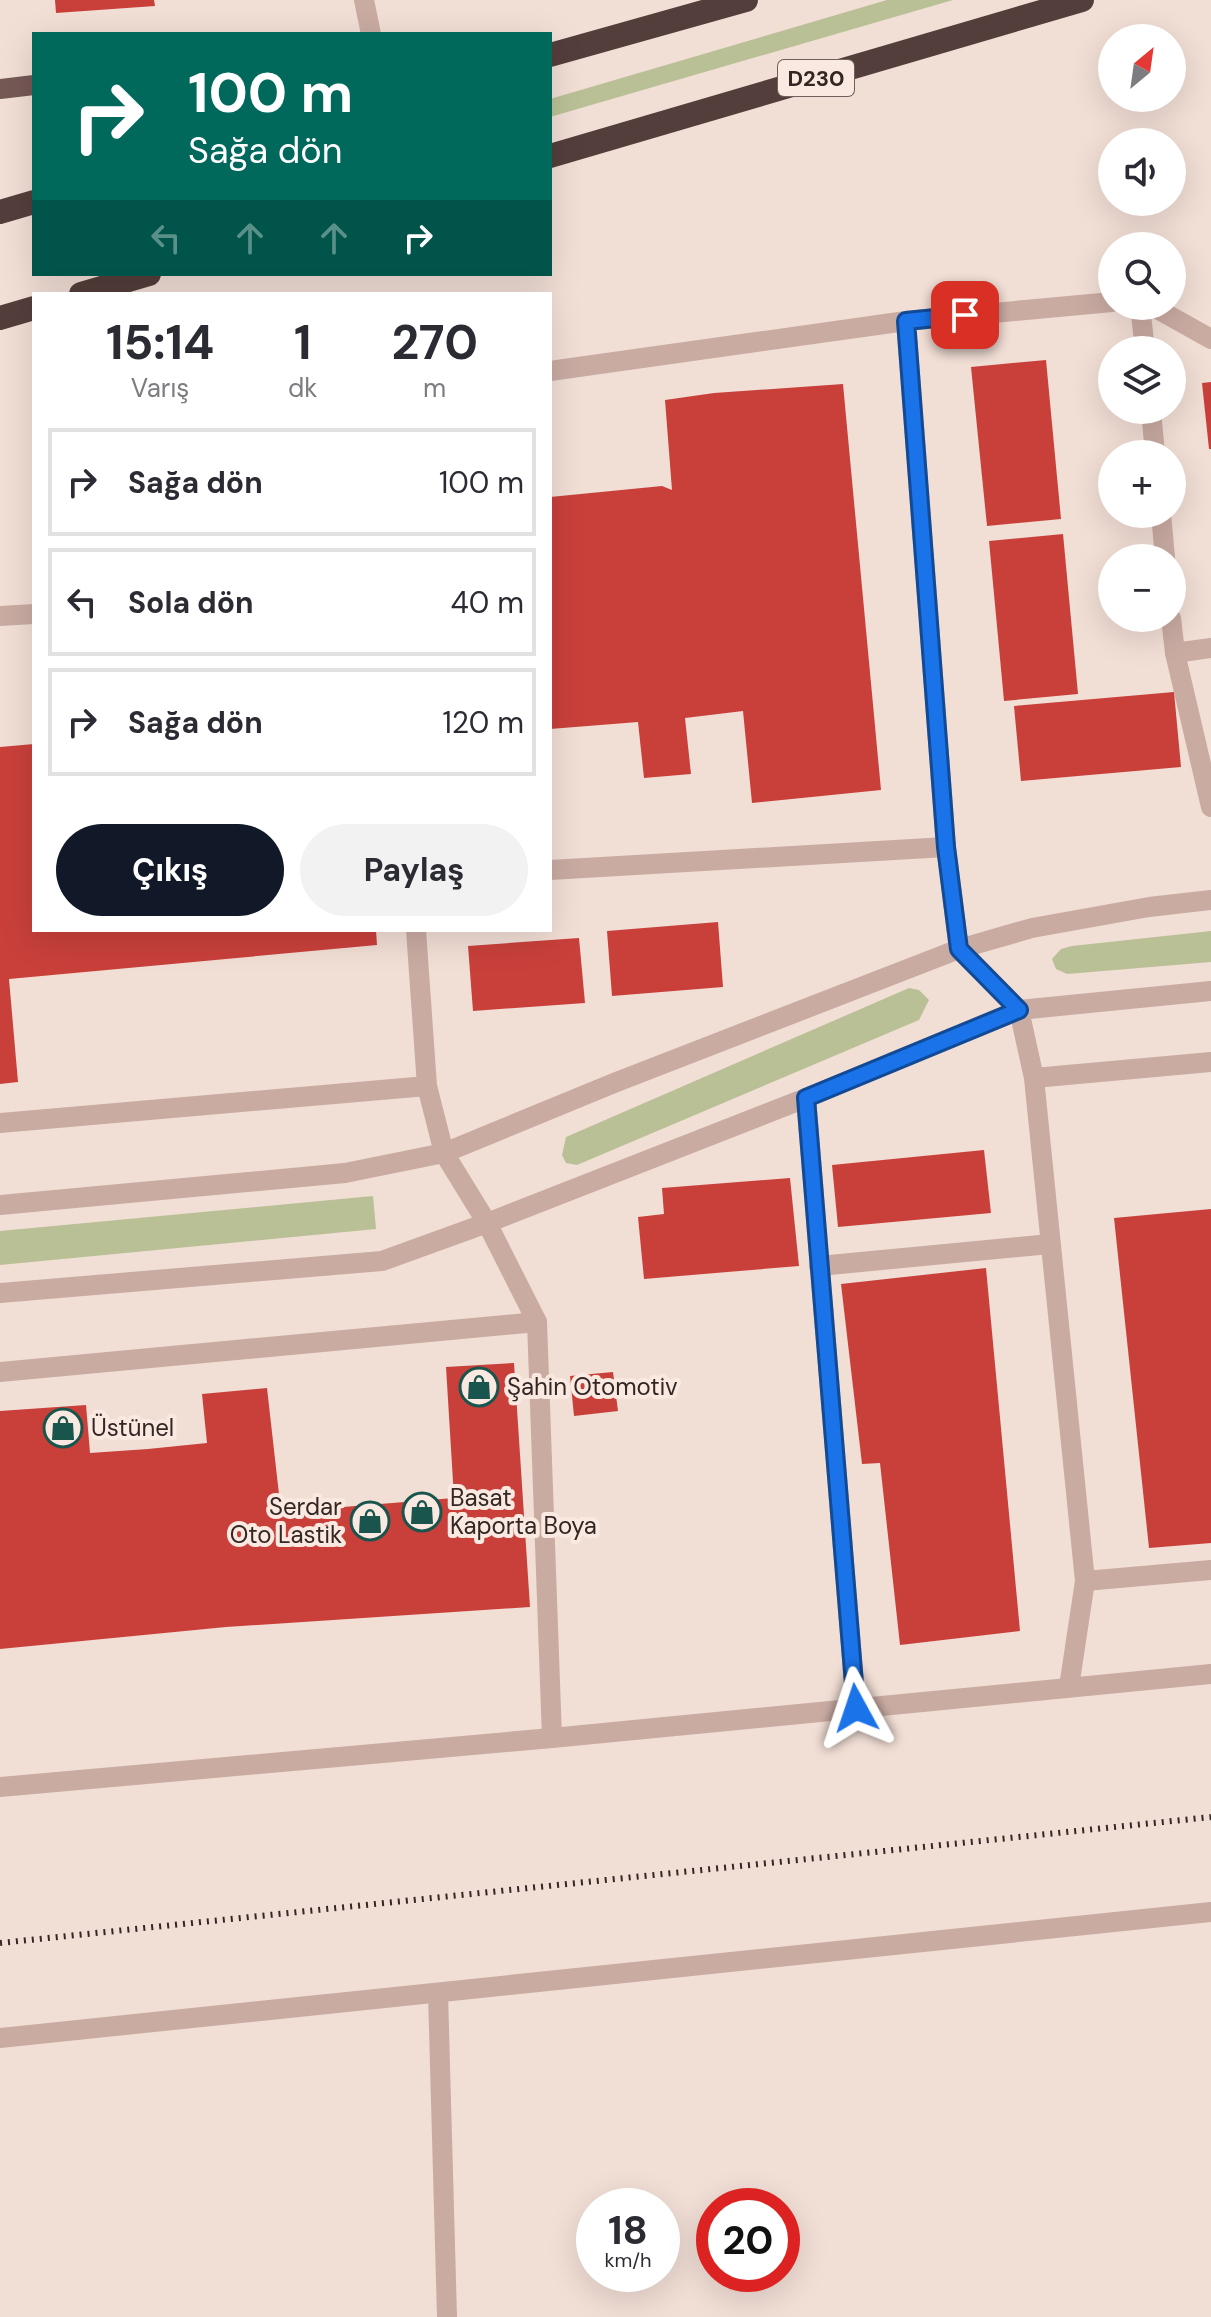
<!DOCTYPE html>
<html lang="tr">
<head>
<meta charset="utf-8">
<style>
	body { margin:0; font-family:"DM Sans",sans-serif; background:#f2f2f3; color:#2b2b33; height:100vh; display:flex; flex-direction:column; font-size:30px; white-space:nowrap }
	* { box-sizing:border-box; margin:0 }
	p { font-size:26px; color:#7c7c81 }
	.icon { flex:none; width:44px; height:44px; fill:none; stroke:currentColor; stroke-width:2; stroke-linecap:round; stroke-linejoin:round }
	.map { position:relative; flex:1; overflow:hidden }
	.side { position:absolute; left:32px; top:292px; width:520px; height:640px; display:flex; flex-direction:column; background:#fff; border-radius:0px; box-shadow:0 8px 32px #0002 }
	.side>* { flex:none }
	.hud { position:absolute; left:32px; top:32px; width:520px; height:244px; border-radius:0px; box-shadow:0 8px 32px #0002; background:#00695c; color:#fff; overflow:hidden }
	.needle { width:52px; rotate:29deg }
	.buttons { position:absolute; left:1098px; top:24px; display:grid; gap:16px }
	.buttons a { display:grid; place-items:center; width:88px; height:88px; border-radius:50%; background:#fff; box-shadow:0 8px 32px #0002; font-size:40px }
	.speed { position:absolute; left:576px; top:2188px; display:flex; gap:16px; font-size:40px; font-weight:700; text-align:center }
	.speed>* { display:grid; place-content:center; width:104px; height:104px; border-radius:50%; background:#fff; box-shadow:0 8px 32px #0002; line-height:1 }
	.speed small { font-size:20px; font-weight:400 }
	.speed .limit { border:12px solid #d22; background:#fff; color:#111 }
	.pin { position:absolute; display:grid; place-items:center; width:68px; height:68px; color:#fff; margin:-34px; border-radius:16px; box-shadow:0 4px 12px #0006 }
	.me { position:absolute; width:88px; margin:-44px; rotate:355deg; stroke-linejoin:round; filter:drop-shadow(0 0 6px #0008) }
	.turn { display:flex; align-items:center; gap:28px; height:168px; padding:0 24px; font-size:36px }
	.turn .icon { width:104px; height:104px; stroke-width:2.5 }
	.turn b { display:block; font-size:56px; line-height:68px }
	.lanes { display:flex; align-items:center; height:76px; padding:0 24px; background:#0003; justify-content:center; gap:40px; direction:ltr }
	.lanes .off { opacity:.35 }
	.eta { display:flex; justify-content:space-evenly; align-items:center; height:136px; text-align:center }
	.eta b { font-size:48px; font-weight:700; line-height:56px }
	.action { display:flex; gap:16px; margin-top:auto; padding:16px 24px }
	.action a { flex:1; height:92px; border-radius:48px; background:#111827; color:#fff; font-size:32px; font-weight:700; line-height:92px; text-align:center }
	.action a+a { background:#f2f2f3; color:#2b2b33 }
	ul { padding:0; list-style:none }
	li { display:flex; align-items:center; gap:24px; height:108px; margin:0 16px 12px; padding:0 8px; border:4px solid #e1e1e2; border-radius:0px }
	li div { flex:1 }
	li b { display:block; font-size:30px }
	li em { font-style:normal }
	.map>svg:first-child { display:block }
</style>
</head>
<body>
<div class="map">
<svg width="1211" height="2317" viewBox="0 0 1211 2317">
	<rect width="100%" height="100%" fill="#f1ded5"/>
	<!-- green -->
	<g fill="#bac096">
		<path d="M887,0H953L550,117V99Z"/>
		<path d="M1211,931V962L1067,974L1056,969L1052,959L1061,949L1072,946Z"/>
		<path d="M909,988L919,990L929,1000L919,1020L577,1165L566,1163L562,1155L566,1137Z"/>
		<path d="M373,1196L376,1229L0,1265V1231Z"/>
	</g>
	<!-- building -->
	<g fill="#c9403b">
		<path d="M55,0H154L155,6L56,13Z"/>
		<path d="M1046,360L1061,519L987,526L971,367Z"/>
		<path d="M1211,382V449H1209L1202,383Z"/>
		<path d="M843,384L881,790L752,803L743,711L685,718L691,774L644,778L638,722L550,729V497L662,486L672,490L665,400L714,393Z"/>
		<path d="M1063,534L1078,694L1004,701L989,541Z"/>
		<path d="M1174,692L1181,767L1021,781L1014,706Z"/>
		<path d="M34,744V930H376L377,945L9,979L18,1082L0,1084V747Z"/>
		<path d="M718,922L723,987L612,996L607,931Z"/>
		<path d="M579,938L585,1003L473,1011L468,946Z"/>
		<path d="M984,1150L991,1213L838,1227L832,1165Z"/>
		<path d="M790,1178L799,1266L644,1279L638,1217L664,1214L662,1188Z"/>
		<path d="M1211,1209V1543L1149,1548L1114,1218Z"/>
		<path d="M986,1268L1020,1631L900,1645L880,1463L862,1464L841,1284Z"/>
		<path d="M514,1363L530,1607L226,1627L0,1649V1411L86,1405L90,1453L148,1449L207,1443L202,1394L267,1388L281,1512L454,1498L446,1367Z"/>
		<path d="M613,1372L618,1411L574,1416L570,1376Z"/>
	</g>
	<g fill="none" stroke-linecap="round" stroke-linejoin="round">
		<!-- minor -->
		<g stroke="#c9aba2" stroke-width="20">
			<path d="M364,0L371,34"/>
			<path d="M1140,306L1145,350"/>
			<path d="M1152,306L1211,339"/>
			<path d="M906,321L946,847L959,949L1019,1010L1034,1078L1085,1581L1069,1687"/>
			<path d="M550,371L906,321L1112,302"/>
			<path d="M1151,410L1155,454"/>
			<path d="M1161,514L1165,558"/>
			<path d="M0,616L34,614"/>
			<path d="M1171,618L1175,653L1211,807"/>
			<path d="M1175,653L1211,648"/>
			<path d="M550,870L946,847"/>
			<path d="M416,930L427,1086L444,1153L487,1223L537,1322L552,1738"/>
			<path d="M1034,1078L1211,1062"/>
			<path d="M806,1098L856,1708"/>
			<path d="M0,1123L427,1086"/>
			<path d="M0,1205L345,1173L444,1153L614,1083L959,949L1032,928L1149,907L1211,900"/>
			<path d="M819,1266L1050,1244"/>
			<path d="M0,1293L382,1261L487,1223L806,1098L1019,1010L1211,991"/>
			<path d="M0,1372L537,1322"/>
			<path d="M1085,1581L1211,1570"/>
			<path d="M0,1787L552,1738L1211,1674"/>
			<path d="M438,1993L447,2317"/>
			<path d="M0,2038L1211,1912"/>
		</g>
		<!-- major -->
		<path stroke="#755955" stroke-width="20" d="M0,89L34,85"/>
		<!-- highway -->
		<g stroke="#543e3b" stroke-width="24">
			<path d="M550,55L746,0"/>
			<path d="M550,156L1082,0"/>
			<path d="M0,212L34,202"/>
			<path d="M81,294L149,274"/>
			<path d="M0,318L34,308"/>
		</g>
		<!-- rail -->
		<path stroke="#332624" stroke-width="6" stroke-dasharray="2 6" stroke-linecap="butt" d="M0,1943L1211,1817"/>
	</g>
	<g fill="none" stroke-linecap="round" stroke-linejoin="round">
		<defs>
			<path id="route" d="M856,1708L806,1098L1019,1010L959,949L946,847L906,321L965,315"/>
		</defs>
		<!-- route casing -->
		<use href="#route" stroke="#114b97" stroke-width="20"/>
		<!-- route -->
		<use href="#route" stroke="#1a73e8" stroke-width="14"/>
	</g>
	<!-- icons -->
	<defs>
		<symbol id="shop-ring" viewBox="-11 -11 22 22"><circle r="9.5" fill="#f9e9e1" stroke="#19554c" stroke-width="1.5"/><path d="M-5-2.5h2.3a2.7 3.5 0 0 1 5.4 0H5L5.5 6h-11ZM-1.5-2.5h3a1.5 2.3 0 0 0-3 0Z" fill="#19554c"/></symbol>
	</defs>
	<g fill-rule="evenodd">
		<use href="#shop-ring" x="457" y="1365" width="44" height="44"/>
		<use href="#shop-ring" x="41" y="1406" width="44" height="44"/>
		<use href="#shop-ring" x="400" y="1490" width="44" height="44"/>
		<use href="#shop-ring" x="348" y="1499" width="44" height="44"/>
	</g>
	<g text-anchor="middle" stroke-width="8" stroke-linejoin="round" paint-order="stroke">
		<!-- shield labels -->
		<rect fill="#f9e9e1" stroke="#6e605d" stroke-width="2" x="778" y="60" width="76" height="36" rx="6"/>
		<g font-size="22" font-weight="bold" fill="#332624">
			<text x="816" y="86">D230</text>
		</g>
		<!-- poi labels -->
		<g font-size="24" fill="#332624" stroke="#f9e9e1" text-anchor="start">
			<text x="507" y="1395">Şahin Otomotiv</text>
			<text x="91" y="1436">Üstünel</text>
			<text x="450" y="1506">Basat<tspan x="450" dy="28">Kaporta Boya</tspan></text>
			<text x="342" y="1515" text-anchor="end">Serdar<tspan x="342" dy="28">Oto Lastik</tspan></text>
		</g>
	</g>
</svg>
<div class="buttons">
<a><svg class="needle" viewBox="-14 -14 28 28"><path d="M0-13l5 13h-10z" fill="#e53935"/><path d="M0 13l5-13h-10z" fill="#7c7c81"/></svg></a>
<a><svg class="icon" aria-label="sound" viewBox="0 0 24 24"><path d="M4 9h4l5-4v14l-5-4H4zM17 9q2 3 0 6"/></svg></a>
<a><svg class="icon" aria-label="search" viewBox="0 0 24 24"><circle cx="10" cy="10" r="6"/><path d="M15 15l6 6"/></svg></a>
<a><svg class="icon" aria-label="layers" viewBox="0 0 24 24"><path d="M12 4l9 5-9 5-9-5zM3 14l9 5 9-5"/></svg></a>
<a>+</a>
<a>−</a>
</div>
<div class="speed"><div>18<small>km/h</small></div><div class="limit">20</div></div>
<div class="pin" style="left:965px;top:315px;background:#d93025"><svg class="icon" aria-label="arrive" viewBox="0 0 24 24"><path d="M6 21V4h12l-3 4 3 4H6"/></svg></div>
<svg class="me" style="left:856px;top:1708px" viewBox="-20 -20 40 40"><path d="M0-17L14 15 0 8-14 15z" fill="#1a73e8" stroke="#fff" stroke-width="4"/></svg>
<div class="hud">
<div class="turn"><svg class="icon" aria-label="right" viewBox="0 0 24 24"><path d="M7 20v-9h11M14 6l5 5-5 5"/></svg><div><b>100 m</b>Sağa dön</div></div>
<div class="lanes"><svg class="icon off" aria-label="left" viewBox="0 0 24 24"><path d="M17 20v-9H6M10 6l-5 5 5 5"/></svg><svg class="icon off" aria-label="ahead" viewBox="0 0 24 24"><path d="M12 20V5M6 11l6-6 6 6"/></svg><svg class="icon off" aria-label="ahead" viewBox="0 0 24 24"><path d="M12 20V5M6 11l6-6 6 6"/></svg><svg class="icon" aria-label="right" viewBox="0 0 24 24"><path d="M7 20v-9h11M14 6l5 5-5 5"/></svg></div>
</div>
<section class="side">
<div class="eta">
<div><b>15:14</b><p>Varış</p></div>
<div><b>1</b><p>dk</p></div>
<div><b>270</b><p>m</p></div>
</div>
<ul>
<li><svg class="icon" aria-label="right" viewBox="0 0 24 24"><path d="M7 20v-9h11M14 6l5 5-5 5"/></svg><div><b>Sağa dön</b></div><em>100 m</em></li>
<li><svg class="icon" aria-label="left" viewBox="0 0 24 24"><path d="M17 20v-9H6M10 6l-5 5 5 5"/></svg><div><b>Sola dön</b></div><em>40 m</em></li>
<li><svg class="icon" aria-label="right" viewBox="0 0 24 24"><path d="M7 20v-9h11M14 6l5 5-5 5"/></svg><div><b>Sağa dön</b></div><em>120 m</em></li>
</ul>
<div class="action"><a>Çıkış</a><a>Paylaş</a></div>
</section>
</div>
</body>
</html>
